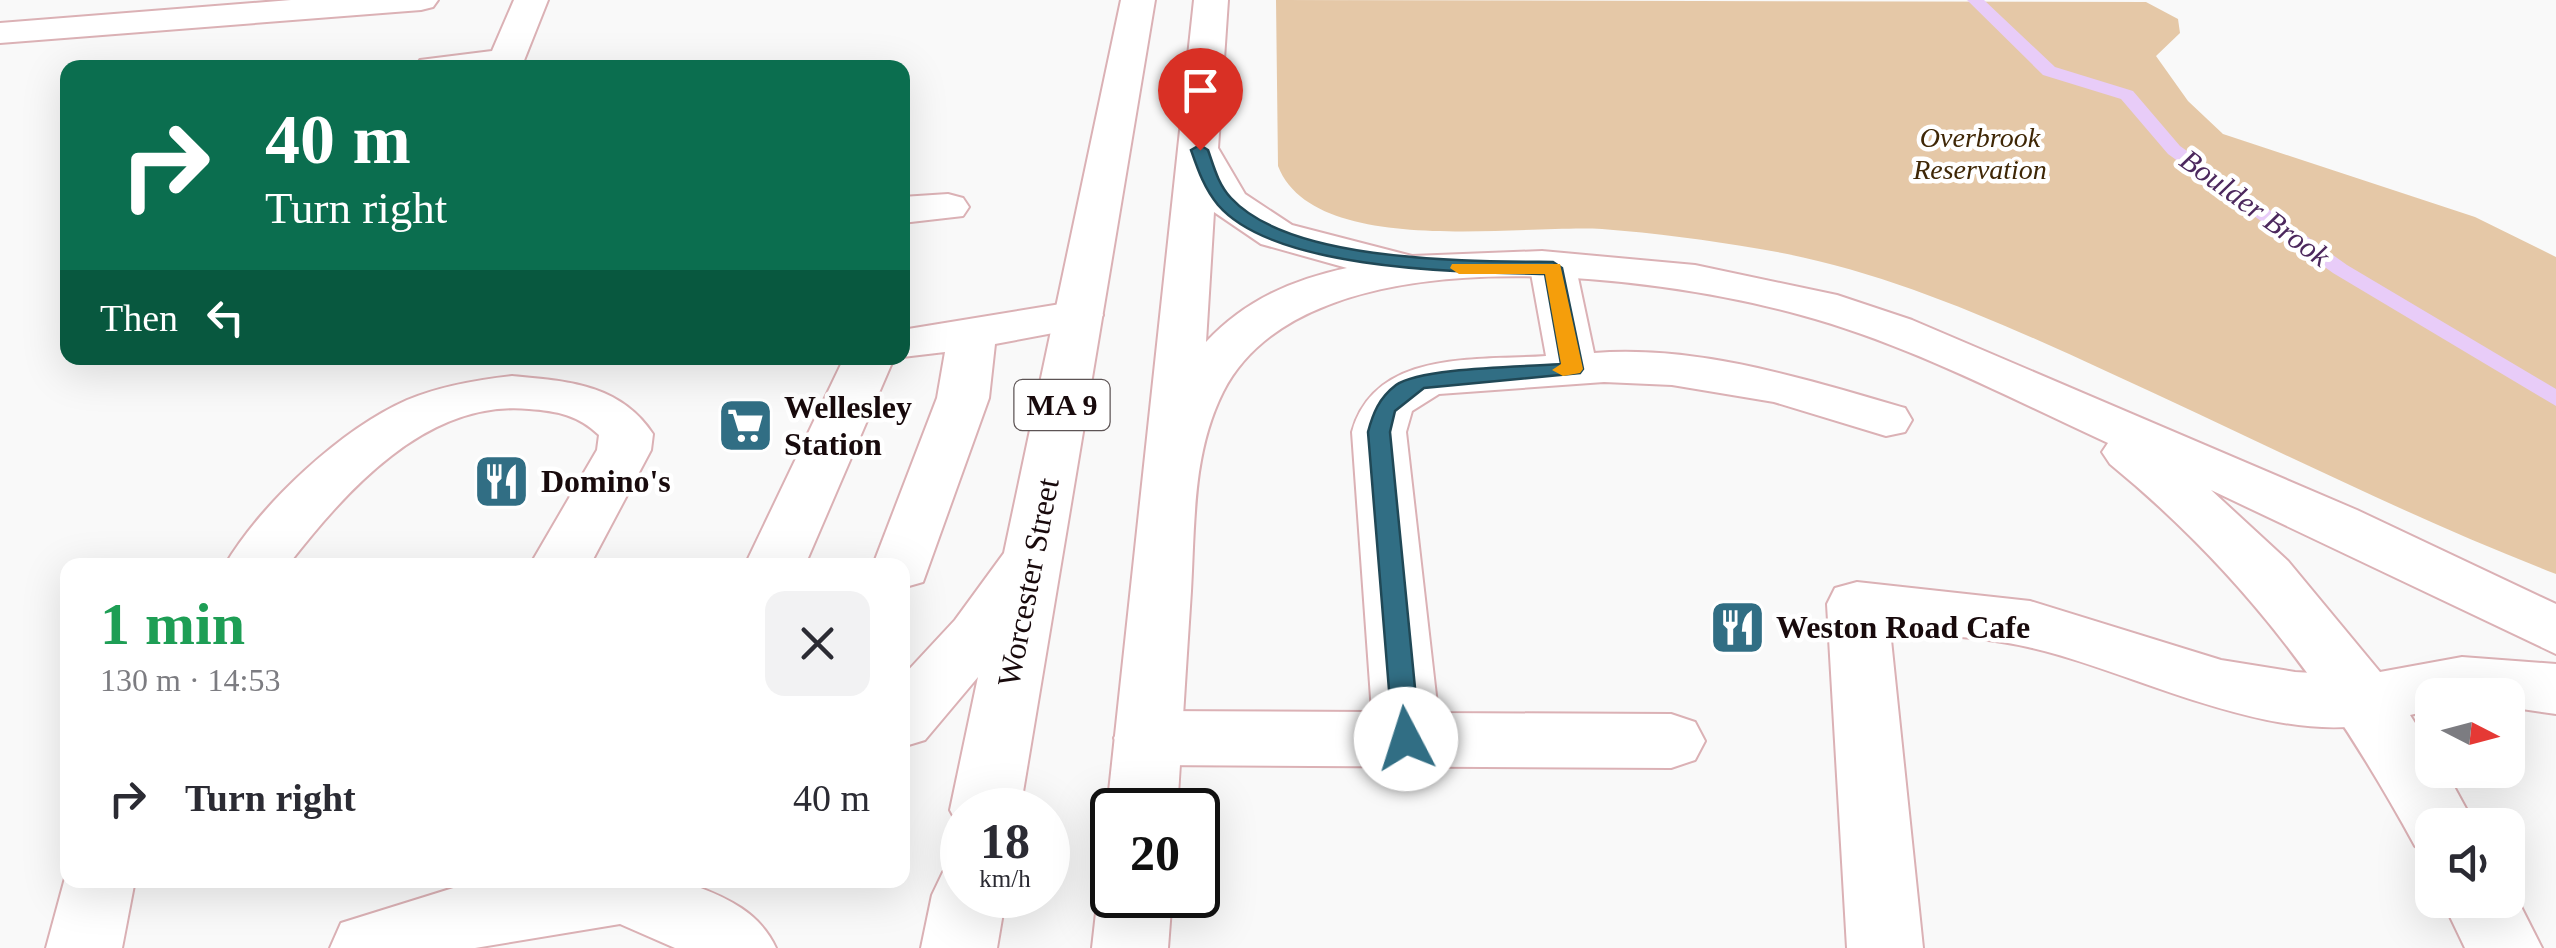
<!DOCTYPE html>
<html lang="en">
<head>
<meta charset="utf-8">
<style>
	body { margin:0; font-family:"Times New Roman",serif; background:#f2f2f3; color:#2b2b33; height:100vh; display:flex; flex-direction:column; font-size:38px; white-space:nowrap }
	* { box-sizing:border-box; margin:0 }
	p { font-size:32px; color:#7c7c81 }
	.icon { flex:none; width:55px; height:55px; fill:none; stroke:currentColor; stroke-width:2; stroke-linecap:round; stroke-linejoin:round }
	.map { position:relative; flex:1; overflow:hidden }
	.side { position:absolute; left:60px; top:558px; width:850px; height:330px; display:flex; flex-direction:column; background:#fff; border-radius:20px; box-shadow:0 10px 40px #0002 }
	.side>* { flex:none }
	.top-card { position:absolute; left:60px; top:60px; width:850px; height:305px; border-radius:20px; box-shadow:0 10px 40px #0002; background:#0b6e4f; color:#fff; overflow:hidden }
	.needle { width:65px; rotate:96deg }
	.controls { position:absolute; left:2415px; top:678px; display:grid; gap:20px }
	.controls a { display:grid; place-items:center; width:110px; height:110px; border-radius:20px; background:#fff; box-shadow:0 10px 40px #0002; font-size:50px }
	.speed { position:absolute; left:940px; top:788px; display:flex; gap:20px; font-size:50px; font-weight:700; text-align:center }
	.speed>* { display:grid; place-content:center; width:130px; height:130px; border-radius:50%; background:#fff; box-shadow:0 10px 40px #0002; line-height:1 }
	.speed small { font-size:25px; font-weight:400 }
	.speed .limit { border:5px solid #111; border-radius:15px; background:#fff; color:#111 }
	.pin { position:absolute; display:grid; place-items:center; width:85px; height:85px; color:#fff; margin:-102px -42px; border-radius:50% 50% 50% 0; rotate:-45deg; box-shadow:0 0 10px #0007 }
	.pin .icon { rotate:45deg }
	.me { position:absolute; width:110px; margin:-55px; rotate:355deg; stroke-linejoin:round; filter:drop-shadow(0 0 8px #0008) }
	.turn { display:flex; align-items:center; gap:35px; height:210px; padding:0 40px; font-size:45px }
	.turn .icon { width:130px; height:130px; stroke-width:2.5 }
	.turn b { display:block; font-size:70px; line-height:85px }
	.then { display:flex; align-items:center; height:95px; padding:0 40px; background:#0003; gap:20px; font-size:38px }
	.round { display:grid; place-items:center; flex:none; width:105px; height:105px; border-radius:20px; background:#f2f2f3 }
	.summary { display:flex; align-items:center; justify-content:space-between; height:170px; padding:0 40px }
	h1 { font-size:60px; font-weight:700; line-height:75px; color:#1e9e55 }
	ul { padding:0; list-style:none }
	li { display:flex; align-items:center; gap:30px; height:140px; padding:0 40px }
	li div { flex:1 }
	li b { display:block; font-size:38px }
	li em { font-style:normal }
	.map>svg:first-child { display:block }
</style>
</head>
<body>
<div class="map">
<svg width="2556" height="948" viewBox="0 0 2556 948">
	<rect width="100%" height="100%" fill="#f9f9f9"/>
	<!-- green -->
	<path fill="#e5c8a7" d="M1276,0L2146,2L2178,19L2180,33L2156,56L2188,101L2223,134L2475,217L2556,257V574C2404,515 2257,440 2108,372C1997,321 1882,269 1760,249C1708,240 1655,233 1602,229C1522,224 1314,259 1278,166Z"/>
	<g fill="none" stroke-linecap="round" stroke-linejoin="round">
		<!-- stream -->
		<path fill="#e8ccf8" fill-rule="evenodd" d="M1967,0H1984L2055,67L2133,91L2180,146L2347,265L2556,389V406L2333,273L2168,154L2121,99L2043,75Z"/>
		<defs>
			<g id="minor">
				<path d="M291,0H438L433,7L421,10L0,43V23Z"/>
				<path d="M514,0H548L521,68H415L420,60L492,51Z"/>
				<path d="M948,194L963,198L969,207L963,216L902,223V197Z"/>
				<path d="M1553,254L1569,258L1576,268L1594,353C1699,345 1805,379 1905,408L1912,420L1905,432L1886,436L1774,402L1672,385L1604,382L1439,394L1412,411L1406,432L1438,713L1671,714L1695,722L1705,741L1695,760L1671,768L1148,765L1124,757L1114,738L1124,719L1148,711L1372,712L1352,432C1375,349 1477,361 1546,356L1530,268L1537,258Z"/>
				<path d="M1079,301L1096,305L1103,315L1096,325L995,344L989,398L923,582L902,588V565H873L937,398L945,352L894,358L805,565H745L844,358H902V330Z"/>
				<path d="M512,376C567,381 620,384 653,434L651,450L590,565H530L597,450L599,435C578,415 557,411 529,409C426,399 345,492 288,565H225C261,504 341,429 407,400C441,386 476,380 512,376Z"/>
				<path d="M1857,582L2030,601L2221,660L2295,672L2369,676L2392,683L2402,701L2392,719C2283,754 2133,670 2028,647C1983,637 1935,635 1890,630L1923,948H1847L1827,604L1835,588Z"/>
				<path d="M68,867V880H135L122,948H46Z"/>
			</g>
			<g id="highway">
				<path d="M1121,0H1155L1020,810H962V832L950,810L978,677L925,740L902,747V677L955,620L1004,553Z"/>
				<path d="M1194,0H1228L1218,148L1245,194L1292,225L1412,256L1542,251L1695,265L1837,295L1912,320L2357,510L2556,604V654L2211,490L2288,561L2380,672L2462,657L2556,664V714L2508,707V695H2432V710L2410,715L2432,750V770H2445L2475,825H2432V852L2415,846C2332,694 2244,574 2110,464L2102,452L2108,443C2008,397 1908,344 1801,315C1655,274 1306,228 1223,392C1192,454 1195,523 1191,591C1186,664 1182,737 1177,810H1112V821L1107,810ZM1214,212L1261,244L1347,268C1292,280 1245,300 1206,342Z"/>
				<path d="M962,865V895H1006L997,948H921L932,895L943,872Z"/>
				<path d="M1112,870V895H1172L1168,948H1092L1098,895Z"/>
				<path d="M479,880H695L693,885C728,898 760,913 776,948H675L620,924L475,948H330L341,923Z"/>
				<path d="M2508,881L2542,948H2465L2442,900H2508Z"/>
			</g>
		</defs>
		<!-- minor casing -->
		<use href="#minor" stroke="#dbb1b5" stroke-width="4"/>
		<!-- highway casing -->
		<use href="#highway" stroke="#dbb1b5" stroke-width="4"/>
		<!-- minor -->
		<use href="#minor" fill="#fff" fill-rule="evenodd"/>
		<!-- highway -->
		<use href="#highway" fill="#fff" fill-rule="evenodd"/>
	</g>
	<!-- route -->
	<path fill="#316e84" stroke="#204856" stroke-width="2.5" d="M1200,145L1208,150C1214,167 1218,184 1231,198C1291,263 1470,261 1553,262L1562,268L1583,369L1580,373L1424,388L1395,411L1390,432L1420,739L1416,747H1397L1393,739L1368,432C1373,413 1379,398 1396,385C1421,367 1526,367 1561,364L1545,274C1463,272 1275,271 1218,205C1204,188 1198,170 1191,150Z"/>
	<!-- slow -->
	<path fill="#f59e0b" d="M1452,264H1560L1583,369L1580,373L1563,376L1552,370L1561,364L1545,274H1459L1450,268Z"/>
	<!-- icons -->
	<defs>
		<symbol id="supermarket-square" viewBox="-11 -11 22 22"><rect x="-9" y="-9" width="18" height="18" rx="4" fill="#316e84" stroke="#fff"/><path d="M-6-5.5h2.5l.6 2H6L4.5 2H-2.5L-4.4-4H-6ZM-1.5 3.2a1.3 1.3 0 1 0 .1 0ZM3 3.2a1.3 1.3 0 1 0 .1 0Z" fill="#fff"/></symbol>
		<symbol id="restaurant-square" viewBox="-11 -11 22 22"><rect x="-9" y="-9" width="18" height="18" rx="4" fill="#316e84" stroke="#fff"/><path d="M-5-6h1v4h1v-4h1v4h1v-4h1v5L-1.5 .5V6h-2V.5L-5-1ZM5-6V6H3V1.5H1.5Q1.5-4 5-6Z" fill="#fff"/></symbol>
	</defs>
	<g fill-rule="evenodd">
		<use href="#supermarket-square" x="714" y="394" width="63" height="63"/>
		<use href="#restaurant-square" x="470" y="450" width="63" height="63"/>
		<use href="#restaurant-square" x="1706" y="596" width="63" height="63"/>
	</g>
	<g text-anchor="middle" stroke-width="9" stroke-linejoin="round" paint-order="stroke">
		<!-- far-park labels -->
		<g font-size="28" font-style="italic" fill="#3f2706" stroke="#fff">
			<text x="1980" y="147">Overbrook<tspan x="1980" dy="32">Reservation</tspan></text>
		</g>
		<!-- far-water labels -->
		<g font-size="30" font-style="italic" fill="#4c285d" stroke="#fff">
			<text transform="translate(2255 208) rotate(36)" y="10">Boulder Brook</text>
		</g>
		<!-- shield labels -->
		<rect fill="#fff" stroke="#5d5455" stroke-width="2.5" x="1014.5" y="380" width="95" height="50" rx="8"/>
		<g font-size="30" font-weight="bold" fill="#180a0c">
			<text x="1062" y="415">MA 9</text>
		</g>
		<!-- poi labels -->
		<g font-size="32" font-weight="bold" fill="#180a0c" stroke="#fff" text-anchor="start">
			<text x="784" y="418">Wellesley<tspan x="784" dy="37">Station</tspan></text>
			<text x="541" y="492">Domino's</text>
			<text x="1776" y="638">Weston Road Cafe</text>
		</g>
		<!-- street labels -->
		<g font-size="32" fill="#180a0c" stroke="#fff">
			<text transform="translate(1028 582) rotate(-79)" y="11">Worcester Street</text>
		</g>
	</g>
</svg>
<div class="controls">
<a><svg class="needle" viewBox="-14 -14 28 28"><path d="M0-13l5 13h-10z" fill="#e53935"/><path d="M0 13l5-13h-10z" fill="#7c7c81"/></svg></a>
<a><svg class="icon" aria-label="sound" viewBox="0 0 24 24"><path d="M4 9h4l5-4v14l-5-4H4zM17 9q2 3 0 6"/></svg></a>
</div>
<div class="speed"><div>18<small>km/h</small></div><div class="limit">20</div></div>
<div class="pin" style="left:1200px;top:150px;background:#d93025"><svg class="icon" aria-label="arrive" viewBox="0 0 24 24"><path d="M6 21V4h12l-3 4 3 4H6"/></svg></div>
<svg class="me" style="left:1406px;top:739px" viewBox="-20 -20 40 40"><circle r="19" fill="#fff"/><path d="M0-13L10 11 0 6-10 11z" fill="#316e84"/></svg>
<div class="top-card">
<div class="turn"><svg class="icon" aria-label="right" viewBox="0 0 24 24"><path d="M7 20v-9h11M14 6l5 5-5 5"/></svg><div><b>40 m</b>Turn right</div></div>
<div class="then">Then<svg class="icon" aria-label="left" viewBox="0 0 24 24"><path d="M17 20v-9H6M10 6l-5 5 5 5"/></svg></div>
</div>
<section class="side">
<div class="summary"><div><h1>1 min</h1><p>130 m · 14:53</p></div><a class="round"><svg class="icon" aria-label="close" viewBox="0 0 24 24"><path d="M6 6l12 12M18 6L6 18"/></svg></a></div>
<ul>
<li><svg class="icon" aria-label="right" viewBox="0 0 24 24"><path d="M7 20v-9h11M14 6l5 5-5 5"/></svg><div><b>Turn right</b></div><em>40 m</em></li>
</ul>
</section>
</div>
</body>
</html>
